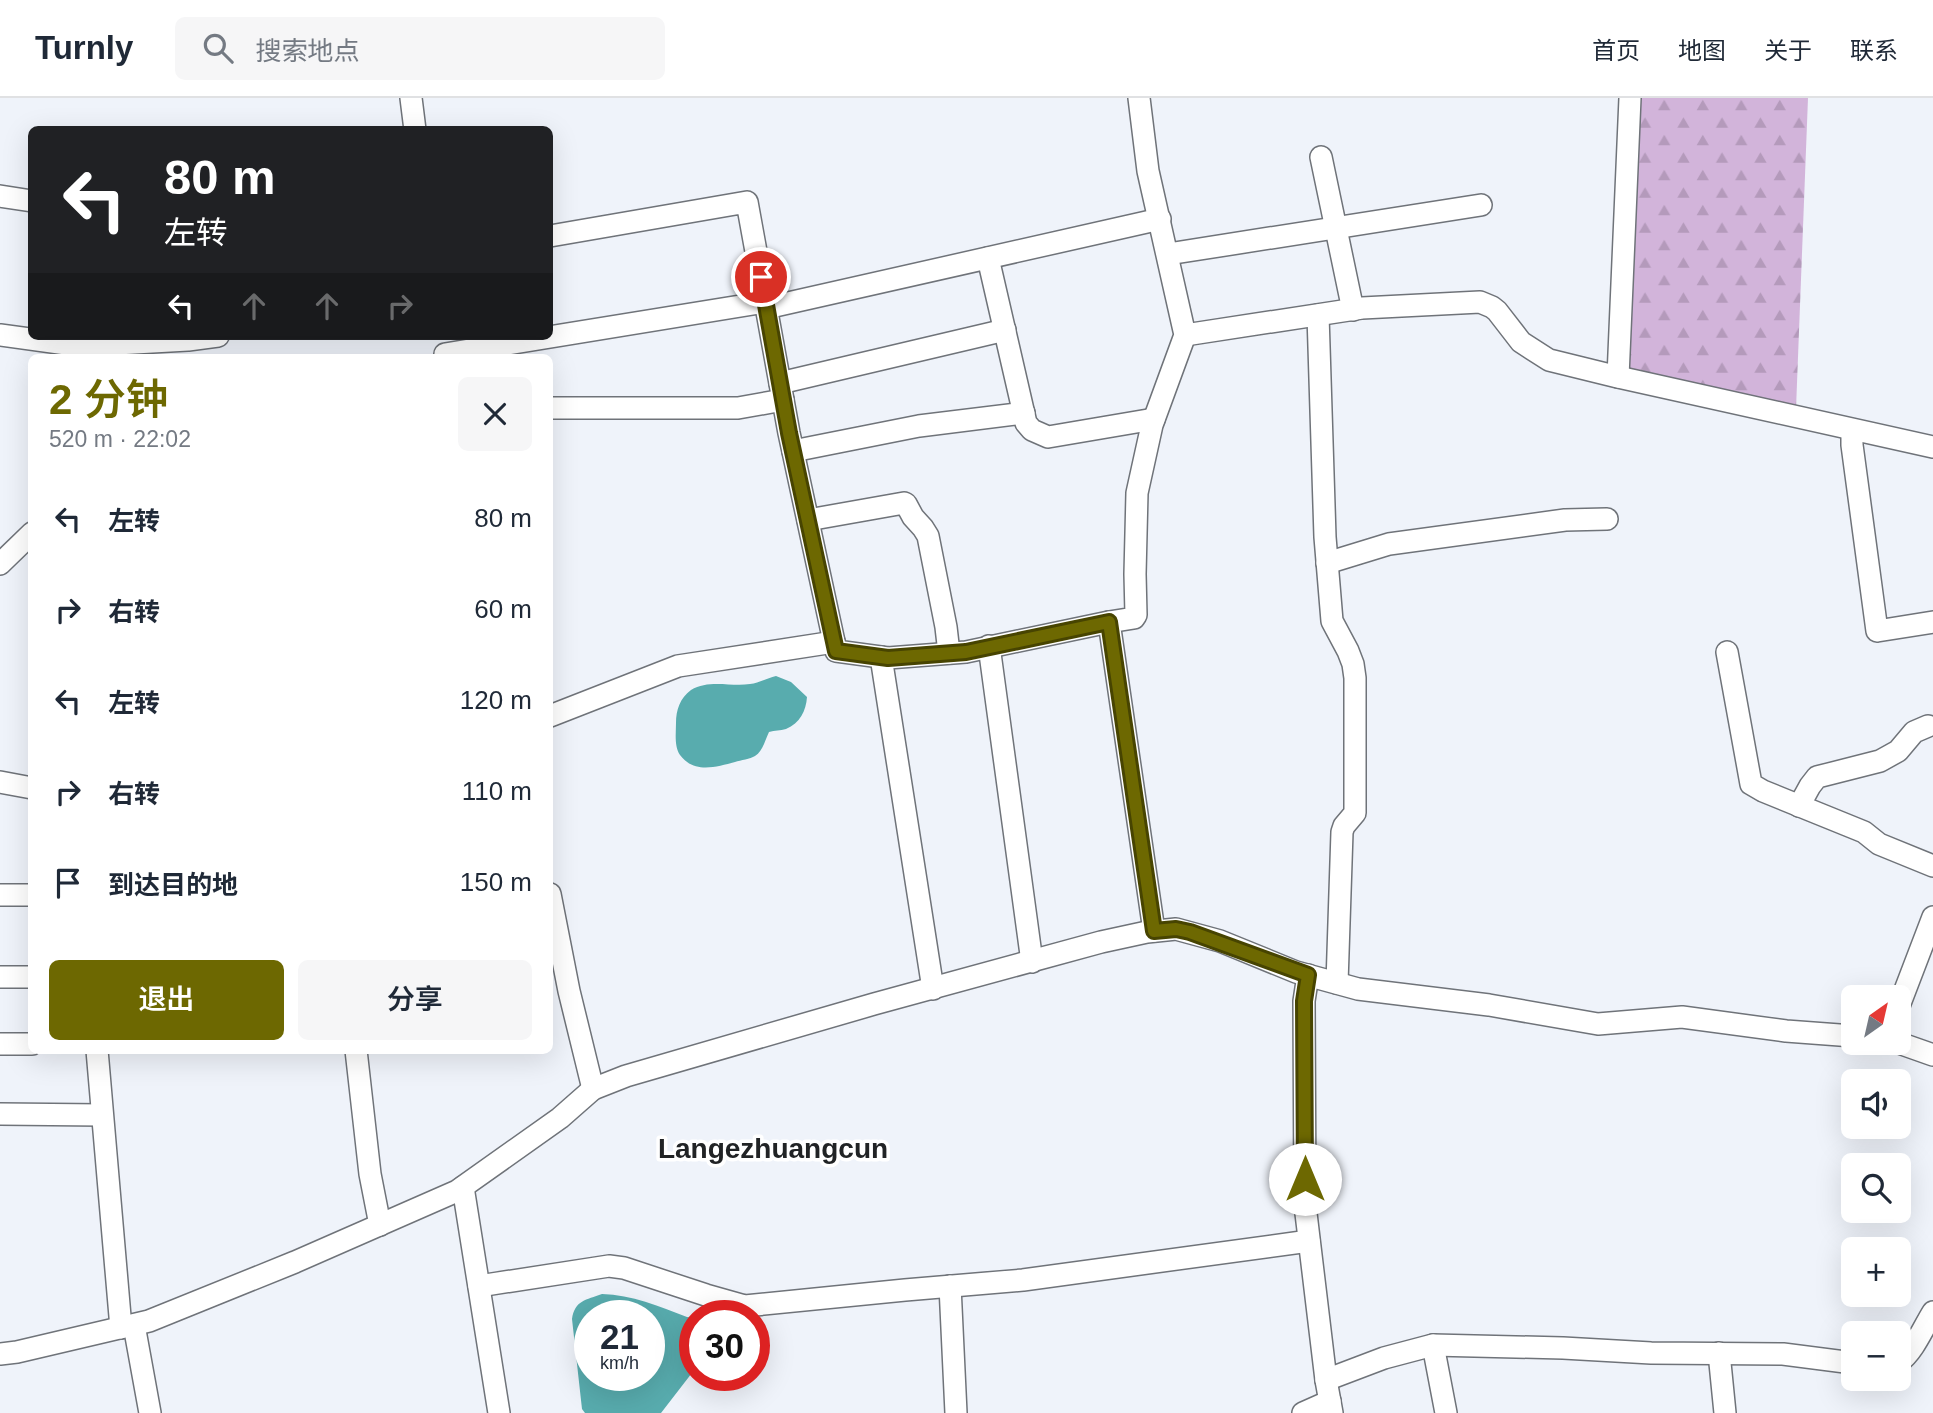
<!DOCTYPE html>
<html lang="zh">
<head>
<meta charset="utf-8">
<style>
	body { margin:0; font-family:Arial,"Noto Sans SC",sans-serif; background:#f6f6f7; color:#1f2937; height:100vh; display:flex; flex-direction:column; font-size:26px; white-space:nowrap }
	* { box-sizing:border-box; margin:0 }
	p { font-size:23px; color:#747a83 }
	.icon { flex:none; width:38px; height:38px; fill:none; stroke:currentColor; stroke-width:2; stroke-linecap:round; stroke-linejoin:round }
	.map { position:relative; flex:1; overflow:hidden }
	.sheet { position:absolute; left:28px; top:256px; width:525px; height:700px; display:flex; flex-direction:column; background:#fff; border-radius:10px; box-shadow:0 7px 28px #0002 }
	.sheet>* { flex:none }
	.hud { position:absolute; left:28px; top:28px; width:525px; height:214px; border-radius:10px; box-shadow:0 7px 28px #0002; background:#202124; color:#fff; overflow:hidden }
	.needle { width:46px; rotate:34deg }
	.fabs { position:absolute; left:1841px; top:887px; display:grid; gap:14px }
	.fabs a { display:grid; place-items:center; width:70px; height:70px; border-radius:10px; background:#fff; box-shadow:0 7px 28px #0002; font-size:35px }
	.speed { position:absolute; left:574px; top:1202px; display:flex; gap:14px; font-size:35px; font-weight:700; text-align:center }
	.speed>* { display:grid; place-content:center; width:91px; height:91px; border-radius:50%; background:#fff; box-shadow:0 7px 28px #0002; line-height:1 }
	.speed small { font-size:18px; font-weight:400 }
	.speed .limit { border:10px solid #d22; background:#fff; color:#111 }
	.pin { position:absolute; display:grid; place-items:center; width:60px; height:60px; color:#fff; margin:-30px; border:4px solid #fff; border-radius:50%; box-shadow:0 2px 7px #0007 }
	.me { position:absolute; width:77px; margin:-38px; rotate:0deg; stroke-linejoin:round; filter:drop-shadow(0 0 5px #0008) }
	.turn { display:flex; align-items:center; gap:24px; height:147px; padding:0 21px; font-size:32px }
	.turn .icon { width:91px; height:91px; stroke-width:2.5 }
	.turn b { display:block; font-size:49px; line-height:60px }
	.lanes { display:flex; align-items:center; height:66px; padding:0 21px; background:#0003; justify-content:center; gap:35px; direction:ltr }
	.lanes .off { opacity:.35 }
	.round { display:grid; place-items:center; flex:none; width:74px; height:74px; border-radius:10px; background:#f6f6f7 }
	.head { display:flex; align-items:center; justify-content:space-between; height:119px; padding:0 21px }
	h1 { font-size:42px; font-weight:600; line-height:52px; color:#6d6801 }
	.action { display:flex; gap:14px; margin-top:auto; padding:14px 21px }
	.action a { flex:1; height:80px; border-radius:10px; background:#6d6801; color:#fff; font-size:28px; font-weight:600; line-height:80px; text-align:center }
	.action a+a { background:#f6f6f7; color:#1f2937 }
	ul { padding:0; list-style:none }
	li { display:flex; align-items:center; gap:21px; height:91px; padding:0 21px }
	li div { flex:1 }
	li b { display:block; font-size:26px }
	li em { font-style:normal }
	header { display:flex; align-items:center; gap:42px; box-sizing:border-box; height:98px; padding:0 35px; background:#fff; border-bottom:2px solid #e0e1e3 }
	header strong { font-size:33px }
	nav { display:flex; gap:38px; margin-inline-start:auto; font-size:24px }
	.search { width:490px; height:63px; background:#f6f6f7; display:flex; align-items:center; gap:18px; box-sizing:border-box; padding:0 24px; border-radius:10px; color:#747a83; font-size:26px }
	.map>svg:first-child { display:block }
</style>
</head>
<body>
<header>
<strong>Turnly</strong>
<div class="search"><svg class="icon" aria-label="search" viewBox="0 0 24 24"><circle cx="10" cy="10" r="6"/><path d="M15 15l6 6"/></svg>搜索地点</div>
<nav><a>首页</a><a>地图</a><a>关于</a><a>联系</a></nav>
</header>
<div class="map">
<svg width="1933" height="1315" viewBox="0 0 1933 1315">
	<defs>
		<pattern id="forest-firs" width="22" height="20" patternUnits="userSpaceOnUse" patternTransform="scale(1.75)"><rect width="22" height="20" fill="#d2b4da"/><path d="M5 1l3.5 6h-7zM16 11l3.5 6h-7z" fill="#b49abb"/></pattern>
	</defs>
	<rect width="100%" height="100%" fill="#eff3fa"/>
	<!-- forest -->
	<path fill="url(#forest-firs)" d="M1631,0H1808L1796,311L1630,270L1626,251Z"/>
	<!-- water -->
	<g fill="#58acae" fill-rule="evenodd">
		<path d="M776,578L791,584L807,599C806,613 800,625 786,631C780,633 775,632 769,634C765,642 763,653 755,658C750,661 741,662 735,664C716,669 694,676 680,657C674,648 676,635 676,625C676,612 680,600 691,592C709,581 731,589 750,586C759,585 767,580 776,578Z"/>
		<path d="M602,1196C632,1197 659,1208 687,1219L695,1220V1271L661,1315H585L582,1311L572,1221C575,1202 586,1202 602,1196ZM590,1218H649V1278H590Z"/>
	</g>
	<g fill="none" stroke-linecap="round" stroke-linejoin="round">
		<defs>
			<g id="minor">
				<path d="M411,0L415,32"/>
				<path d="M1139,0L1148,73L1185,237L1152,327L1137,395L1135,476L1136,517L1134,520L1109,524L1154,833"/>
				<path d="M1321,59L1353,212"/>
				<path d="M0,98L32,103"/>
				<path d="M550,138L747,104L789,335L836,553L888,560L966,554L1109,524"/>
				<path d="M1168,156L1481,107"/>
				<path d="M988,160L1026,325L1032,332L1048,339L1154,321"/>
				<path d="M766,210L1160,121"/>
				<path d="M1318,217L1325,439L1332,523L1348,553L1353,566L1355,580V715L1344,728L1342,734L1337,885"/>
				<path d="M0,237L81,248L188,242L218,238"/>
				<path d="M1185,237L1362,210L1480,204L1492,209L1497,213L1521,244L1549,262L1618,279L1933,349"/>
				<path d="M445,256L765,204"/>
				<path d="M1618,279L1630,0"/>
				<path d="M780,285L1005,232"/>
				<path d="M550,310H738L783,302"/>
				<path d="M1852,332V347L1877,533L1933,524"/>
				<path d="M793,353L919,328L1024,315"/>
				<path d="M808,422L904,405L906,406L913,419L923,430L928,438L946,529L949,555"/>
				<path d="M1327,465L1389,446L1565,422L1607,421"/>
				<path d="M0,466L32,435"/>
				<path d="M989,548L1032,864"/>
				<path d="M1727,554L1751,686L1763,693L1864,734L1879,746L1933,768"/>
				<path d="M881,559L933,891"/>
				<path d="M550,618L678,568L834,544"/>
				<path d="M0,684L32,690"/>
				<path d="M1799,708L1810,688L1817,679L1880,663L1898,653L1914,634L1928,628"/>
				<path d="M550,796L569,893L593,991"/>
				<path d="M0,797H32"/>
				<path d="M1308,877L1304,903L1305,1107L1326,1282L1332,1315"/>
				<path d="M0,879H32"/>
				<path d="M1899,908L1933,819"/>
				<path d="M1899,945L1933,957"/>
				<path d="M0,946H32"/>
				<path d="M97,952L121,1230"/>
				<path d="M356,952L370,1076L380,1127"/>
				<path d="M0,1016L102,1017"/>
				<path d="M463,1089L499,1315"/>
				<path d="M479,1188L609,1168L624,1170L706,1197L745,1208L905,1192L1023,1182L1309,1143"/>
				<path d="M950,1188L956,1315"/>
				<path d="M134,1227L150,1315"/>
				<path d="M1433,1247L1446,1315"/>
				<path d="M1719,1255L1725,1315"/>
				<path d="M0,1256L17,1254L149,1223L295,1164L457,1093L560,1020L593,991L626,978L874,906L1101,844L1147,834L1176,831L1220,843L1296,874L1358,891L1489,907L1598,926L1682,919L1786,933L1853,938"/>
				<path d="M1899,1264C1914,1253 1923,1230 1933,1214"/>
				<path d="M1326,1282L1384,1260L1433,1247L1563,1250L1651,1255L1783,1256L1853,1265"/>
				<path d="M1303,1315L1330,1303"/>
			</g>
		</defs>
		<!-- minor casing -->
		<use href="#minor" stroke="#6f7379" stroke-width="24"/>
		<!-- minor -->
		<use href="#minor" stroke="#fff" stroke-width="21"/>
	</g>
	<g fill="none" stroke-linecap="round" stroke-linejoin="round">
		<defs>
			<path id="route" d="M761,179L789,335L836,553L888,560L966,554L1109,524L1154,833L1176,831L1190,834L1308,877L1304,903L1305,1081"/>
		</defs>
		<!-- route casing -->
		<use href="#route" stroke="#474401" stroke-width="18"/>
		<!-- route -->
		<use href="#route" stroke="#6d6801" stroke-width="12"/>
	</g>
	<g text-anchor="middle" stroke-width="7" stroke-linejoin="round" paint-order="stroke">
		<!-- quarter labels -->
		<g font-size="28" font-weight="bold" fill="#212325" stroke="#fff">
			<text x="773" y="1060">Langezhuangcun</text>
		</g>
	</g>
</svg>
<div class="fabs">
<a><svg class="needle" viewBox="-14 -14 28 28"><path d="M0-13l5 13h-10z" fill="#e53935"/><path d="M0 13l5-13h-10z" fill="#747a83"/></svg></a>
<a><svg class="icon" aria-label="sound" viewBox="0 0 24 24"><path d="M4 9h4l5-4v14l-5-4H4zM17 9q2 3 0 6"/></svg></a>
<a><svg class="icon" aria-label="search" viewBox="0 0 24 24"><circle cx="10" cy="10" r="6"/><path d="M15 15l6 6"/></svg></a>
<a>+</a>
<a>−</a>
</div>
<div class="speed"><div>21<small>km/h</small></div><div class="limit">30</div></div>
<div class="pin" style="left:761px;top:179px;background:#d93025"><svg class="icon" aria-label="arrive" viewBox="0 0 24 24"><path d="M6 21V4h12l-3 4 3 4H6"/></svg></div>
<svg class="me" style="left:1305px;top:1081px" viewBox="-20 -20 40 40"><circle r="19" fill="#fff"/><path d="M0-13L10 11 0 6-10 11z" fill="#6d6801"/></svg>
<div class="hud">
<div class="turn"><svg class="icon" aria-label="left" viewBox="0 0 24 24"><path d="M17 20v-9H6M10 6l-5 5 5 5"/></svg><div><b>80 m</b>左转</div></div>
<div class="lanes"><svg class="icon" aria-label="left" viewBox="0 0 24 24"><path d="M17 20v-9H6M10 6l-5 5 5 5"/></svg><svg class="icon off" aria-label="ahead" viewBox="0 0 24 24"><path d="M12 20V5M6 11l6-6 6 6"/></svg><svg class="icon off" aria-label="ahead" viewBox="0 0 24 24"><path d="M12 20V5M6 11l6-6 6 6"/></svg><svg class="icon off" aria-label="right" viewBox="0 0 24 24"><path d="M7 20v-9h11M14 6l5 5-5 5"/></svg></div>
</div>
<section class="sheet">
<div class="head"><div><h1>2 分钟</h1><p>520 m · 22:02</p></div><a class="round"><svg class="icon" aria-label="close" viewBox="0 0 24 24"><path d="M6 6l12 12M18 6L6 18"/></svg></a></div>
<ul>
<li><svg class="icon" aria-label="left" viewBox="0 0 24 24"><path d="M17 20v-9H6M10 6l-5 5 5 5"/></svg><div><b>左转</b></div><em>80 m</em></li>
<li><svg class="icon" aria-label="right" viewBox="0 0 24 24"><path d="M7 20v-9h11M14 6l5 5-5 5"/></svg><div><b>右转</b></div><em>60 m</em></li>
<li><svg class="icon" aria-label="left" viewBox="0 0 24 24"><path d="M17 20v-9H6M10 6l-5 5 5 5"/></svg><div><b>左转</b></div><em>120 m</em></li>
<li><svg class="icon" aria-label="right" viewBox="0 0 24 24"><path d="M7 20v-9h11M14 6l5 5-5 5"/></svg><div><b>右转</b></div><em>110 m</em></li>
<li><svg class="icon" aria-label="arrive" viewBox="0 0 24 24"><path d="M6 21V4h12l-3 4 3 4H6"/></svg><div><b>到达目的地</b></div><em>150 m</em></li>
</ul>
<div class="action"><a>退出</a><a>分享</a></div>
</section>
</div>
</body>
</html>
